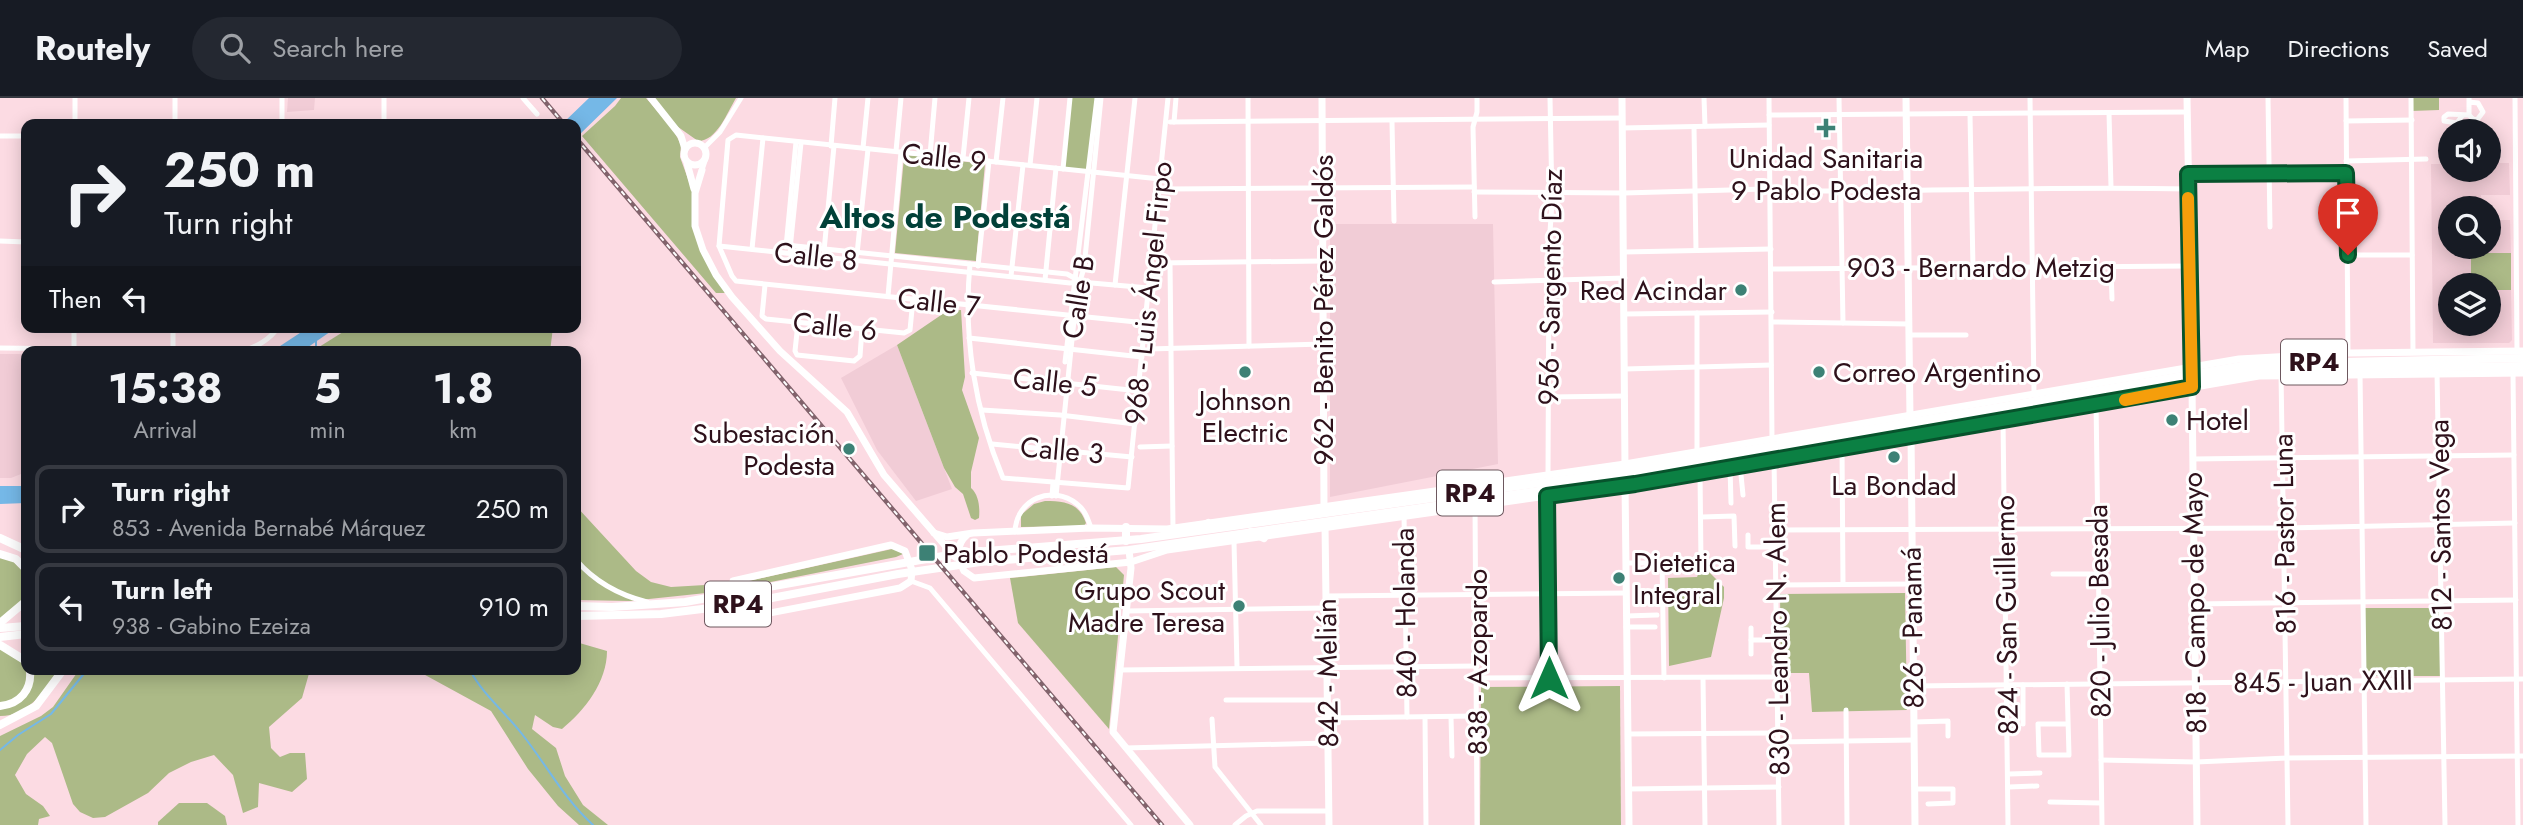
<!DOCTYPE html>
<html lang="en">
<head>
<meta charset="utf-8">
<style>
	body { margin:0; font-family:Jost,sans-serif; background:#242831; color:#f1f3f6; height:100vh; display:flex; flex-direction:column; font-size:26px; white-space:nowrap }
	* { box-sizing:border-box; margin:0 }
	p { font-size:23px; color:#9ea1a6 }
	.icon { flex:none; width:38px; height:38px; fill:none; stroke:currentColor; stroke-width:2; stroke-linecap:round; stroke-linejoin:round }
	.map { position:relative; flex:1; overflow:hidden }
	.details { position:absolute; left:21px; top:248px; width:560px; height:329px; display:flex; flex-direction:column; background:#171b24; border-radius:14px; box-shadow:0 4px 18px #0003 }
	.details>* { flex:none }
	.guide { position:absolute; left:21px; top:21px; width:560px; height:214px; border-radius:14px; box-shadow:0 4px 18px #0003; background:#171b24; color:#f1f3f6; overflow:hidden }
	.tools { position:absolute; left:2438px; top:21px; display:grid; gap:14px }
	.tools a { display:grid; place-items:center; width:63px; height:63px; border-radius:50%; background:#171b24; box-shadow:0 4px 18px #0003; font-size:35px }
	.pin { position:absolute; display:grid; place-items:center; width:60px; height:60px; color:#fff; margin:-72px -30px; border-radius:50% 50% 50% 0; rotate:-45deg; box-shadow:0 0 7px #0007 }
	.pin .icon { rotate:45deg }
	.me { position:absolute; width:77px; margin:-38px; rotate:0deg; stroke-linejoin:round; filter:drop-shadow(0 0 5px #0008) }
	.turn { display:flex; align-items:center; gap:24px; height:147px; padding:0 28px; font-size:32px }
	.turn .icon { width:91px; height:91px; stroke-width:2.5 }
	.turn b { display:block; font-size:49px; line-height:60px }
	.then { display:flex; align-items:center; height:66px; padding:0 28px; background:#0003; gap:14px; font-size:26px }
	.eta { display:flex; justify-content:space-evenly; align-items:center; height:119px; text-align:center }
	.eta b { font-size:42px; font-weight:700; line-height:49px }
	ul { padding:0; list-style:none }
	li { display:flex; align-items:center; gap:21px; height:88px; margin:0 14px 10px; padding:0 14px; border:4px solid #363941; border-radius:14px }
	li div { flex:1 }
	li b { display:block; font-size:26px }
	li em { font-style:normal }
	header { display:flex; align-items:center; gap:42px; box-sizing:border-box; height:98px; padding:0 35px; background:#171b24; border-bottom:2px solid #363941 }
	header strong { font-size:33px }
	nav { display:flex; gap:38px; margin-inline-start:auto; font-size:24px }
	.search { width:490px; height:63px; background:#242831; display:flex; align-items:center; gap:18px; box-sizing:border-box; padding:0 24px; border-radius:38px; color:#9ea1a6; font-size:26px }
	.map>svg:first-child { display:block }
</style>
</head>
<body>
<header>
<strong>Routely</strong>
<div class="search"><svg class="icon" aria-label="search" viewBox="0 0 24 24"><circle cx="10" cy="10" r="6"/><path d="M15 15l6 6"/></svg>Search here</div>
<nav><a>Map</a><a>Directions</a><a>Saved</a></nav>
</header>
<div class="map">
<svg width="2523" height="727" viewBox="0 0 2523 727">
	<rect width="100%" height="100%" fill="#fcdbe3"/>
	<!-- built -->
	<g fill="#f1ccd6">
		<path d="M288,0H315L314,12L287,14Z"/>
		<path d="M2489,65H2509L2510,97H2481V110H2450V149H2488L2489,122H2510L2511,155H2471V187H2450V226H2488L2489,192H2511L2512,242L2509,245H2433L2431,66H2450V72H2488Z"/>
		<path d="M1330,126H1493L1498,366L1330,399Z"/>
		<path d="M897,247L952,391L916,403L877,352L841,280Z"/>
		<path d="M0,256H26V374L11,380H0Z"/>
	</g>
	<!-- green -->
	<g fill="#acba87">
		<path d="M621,0H646L673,31L681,47L680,59L692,92V123L725,195H716L582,38L615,8Z"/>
		<path d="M652,0H736C727,15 717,43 698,43L671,24Z"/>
		<path d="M1070,0H1097L1090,74L1063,71Z"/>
		<path d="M2411,0H2439V12L2411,13Z"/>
		<path d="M907,57L985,66L976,163L895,155L904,59Z"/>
		<path d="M2471,155H2511V192H2489L2488,187H2471Z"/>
		<path d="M961,212L965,279L962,292L979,340L971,374V390C979,397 980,410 979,420L975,422L971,420L963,396L955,389L944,370L897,247L947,213Z"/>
		<path d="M351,229H553L550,254H311Z"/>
		<path d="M1045,403C1065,403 1079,405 1086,425L1084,428L1021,429V417L1034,406Z"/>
		<path d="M576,408L636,473L651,484L671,489L739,485L892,451H899L903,456L896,459L725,493L630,503L576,502Z"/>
		<path d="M0,458L10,460L26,477V501L0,523Z"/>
		<path d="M1702,467L1724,489V500L1711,559L1669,568L1668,480L1697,479Z"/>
		<path d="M1116,469L1124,477L1109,631L1018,525L1010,480Z"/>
		<path d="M1905,495L1907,612L1812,614L1809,575H1781L1780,496Z"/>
		<rect x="2365" y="510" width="75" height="68"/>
		<path d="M576,544L607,553C607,584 585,612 562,631L553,629L535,617L532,631L556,650L565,678L583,707L608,727H579L558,708L528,671L491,613L416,572H576Z"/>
		<path d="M0,551C24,564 25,559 28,588L10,604L0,605Z"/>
		<path d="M32,572H58C44,593 29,618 0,618V611C22,609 34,594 32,572Z"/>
		<path d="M79,572H310L302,600L269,629L271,650L280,659L290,655H305L307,681L292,694L259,685L258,709L243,715L233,677L214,657L191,664L169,675L148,695L105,719L93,720L80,714L73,706L52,645L45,639L27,656L15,677L26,696L43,708L50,718L39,721L38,727H0V638L41,618L53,609Z"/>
		<path d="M1620,588L1621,727H1480L1481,589Z"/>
		<path d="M179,705H207L225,718L227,727H158V724Z"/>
	</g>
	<!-- water -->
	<g fill="#75b8e7">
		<path d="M589,0H617L576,40V26H562Z"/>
		<path d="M309,229H337L301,254H271Z"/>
		<path d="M0,388H26V405L0,406Z"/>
	</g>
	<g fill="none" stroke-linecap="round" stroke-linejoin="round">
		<!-- stream -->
		<g stroke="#75b8e7" stroke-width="2">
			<path d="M316,254V243"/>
			<path d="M470,572C483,597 505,614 522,636C546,666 564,701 593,727"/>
			<path d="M0,652L18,637L51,616L87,572"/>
		</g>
		<!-- street -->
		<g stroke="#fff" stroke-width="5">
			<path d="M523,0L537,16"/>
			<path d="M1248,0L1249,248"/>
			<path d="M1704,0L1705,28"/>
			<path d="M1769,0L1772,340"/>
			<path d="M1839,0L1843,225"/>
			<path d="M2030,0L2034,294"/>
			<path d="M2268,0L2270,129"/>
			<path d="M2346,0L2348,255"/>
			<path d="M2411,0L2413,254"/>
			<path d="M2515,0L2517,253"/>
			<path d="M2469,4L2478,5L2483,14L2477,22L2473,21L2469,17V0"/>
			<path d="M2109,15L2111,89"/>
			<path d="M1769,17L2187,14"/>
			<path d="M1970,17L1973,170"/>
			<path d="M2462,18L2457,25L2444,23V19L2448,16L2469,17"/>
			<path d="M2346,23L2412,22"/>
			<path d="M1170,24L1622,20"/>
			<path d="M1174,24L1176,0"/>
			<path d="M1392,24L1394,123"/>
			<path d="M75,26V0"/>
			<path d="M175,26V0"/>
			<path d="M282,26V0"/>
			<path d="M384,26V0"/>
			<path d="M1694,29L1696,152"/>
			<path d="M1622,30L1769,27"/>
			<path d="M0,38H26"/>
			<path d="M831,48L835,0"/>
			<path d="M705,49L720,34L741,0"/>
			<path d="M863,50L868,0"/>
			<path d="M896,53L901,0"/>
			<path d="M930,57L935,0"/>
			<path d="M963,60L969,0"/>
			<path d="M2346,63L2426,61"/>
			<path d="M996,64L1003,0"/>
			<path d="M1030,67L1037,0"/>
			<path d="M1063,71L1070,0"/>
			<path d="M702,72L706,60"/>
			<path d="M2188,76L2346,75"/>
			<path d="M1168,91L1474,89"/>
			<path d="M1474,94L1624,95L1765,91L1774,93C1912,94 2050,88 2188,91"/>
			<path d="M1475,119L1473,29L1477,14V0"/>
			<path d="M0,143L26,144"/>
			<path d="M786,147L1067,176L1078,182"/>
			<path d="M719,148L1070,185L1080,184L1149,190"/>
			<path d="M786,149L796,44"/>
			<path d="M752,151L763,40"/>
			<path d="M790,151L801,45"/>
			<path d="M824,153L834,48"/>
			<path d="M1624,154L1771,151"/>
			<path d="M857,156L868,51"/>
			<path d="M2348,157H2412"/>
			<path d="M1158,165L1322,163"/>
			<path d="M1170,165L1173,430"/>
			<path d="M970,166C963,239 975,313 1003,380L1128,390L1168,0"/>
			<path d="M978,168L989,63"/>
			<path d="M2111,169L2112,201"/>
			<path d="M1772,171L2189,168"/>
			<path d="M1011,178L1023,67"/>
			<path d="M1045,182L1056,70"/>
			<path d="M1494,184L1625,180"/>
			<path d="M765,187L762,218L766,221L904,235L910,232L913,201"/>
			<path d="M1115,187L1135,0"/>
			<path d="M888,198L901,54"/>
			<path d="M1697,215V353"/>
			<path d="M1625,216L1772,214"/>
			<path d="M1772,224L1909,226"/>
			<path d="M798,225L795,253L797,257L854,263L860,258L862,231"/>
			<path d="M1146,225L736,183L732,178L719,148L728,42L736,37L1160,81"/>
			<path d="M1909,237H1966"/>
			<path d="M969,240L1142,259"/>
			<path d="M0,250L242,253C255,250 271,241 278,229"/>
			<path d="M74,251V229"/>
			<path d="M1149,251L1323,246"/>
			<path d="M173,252V229"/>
			<path d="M1065,264L1097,0"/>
			<path d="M1625,271L1771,267"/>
			<path d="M972,275L1139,293"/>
			<path d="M2281,275L2288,727"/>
			<path d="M2360,275L2366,727"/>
			<path d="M2437,275L2445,727"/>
			<path d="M2513,275L2518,727"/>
			<path d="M1549,299L1625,298"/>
			<path d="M2096,303L2102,727"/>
			<path d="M982,312L1060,317L1135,326"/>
			<path d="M2003,321L2008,727"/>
			<path d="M992,346L1132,359"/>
			<path d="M1140,349L1172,348"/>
			<path d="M1842,349L1843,486"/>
			<path d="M1774,359L1779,727"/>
			<path d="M2193,361L2514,357"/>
			<path d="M1740,367L1743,397"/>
			<path d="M1730,369L1731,405"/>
			<path d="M1548,377L1549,149L1552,104L1550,0"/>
			<path d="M1547,397L1549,580"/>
			<path d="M1052,398L1053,385"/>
			<path d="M1056,398L1077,193L1084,170L1101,0"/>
			<path d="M1475,405L1477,727"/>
			<path d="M1404,416L1407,619"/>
			<path d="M1702,419L1734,418L1735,448"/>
			<path d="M1776,432L2284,430L2515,425"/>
			<path d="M1015,434C1016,401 1052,386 1077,406C1085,412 1088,421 1091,430"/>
			<path d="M1748,437V449H1776"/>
			<path d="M1234,444L1237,569"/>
			<path d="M576,462C595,484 619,497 647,504"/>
			<path d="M1626,465H1701L1700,374"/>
			<path d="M1662,465L1664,580"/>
			<path d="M2053,476H2098"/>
			<path d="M911,483L930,490L1131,727"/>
			<path d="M1776,487L1912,486"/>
			<path d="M1326,498L1626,495"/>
			<path d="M2194,506L2516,502"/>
			<path d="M1126,513L1326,510"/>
			<path d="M1626,518L1657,517"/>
			<path d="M1626,529H1655"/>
			<path d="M1751,530V556"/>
			<path d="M1751,542H1776"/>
			<path d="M1119,572L1477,568"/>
			<path d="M1477,580L1776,579"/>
			<path d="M1703,580L1705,727"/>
			<path d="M2067,586L2069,657H2039L2038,626H2068"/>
			<path d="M2023,587V626"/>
			<path d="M1914,588L2523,581"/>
			<path d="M1226,602H1327"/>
			<path d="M1846,612L1847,727"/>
			<path d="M1425,619L1426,727"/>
			<path d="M1451,619L1452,658"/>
			<path d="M1327,620L1477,618"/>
			<path d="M1212,621L1215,669L1261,727"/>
			<path d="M1914,624L1948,623V638"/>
			<path d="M1628,636L1778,635"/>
			<path d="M1778,644L1914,642"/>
			<path d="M1125,650L1327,645"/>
			<path d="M2101,662L2196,664L2287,660L2523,658"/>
			<path d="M2009,676L2040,675"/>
			<path d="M2009,689L2037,688"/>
			<path d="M1629,691L1779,689"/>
			<path d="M1915,691H1953V705L1928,706"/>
			<path d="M2050,704L2101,705"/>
			<path d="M1235,727L1246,718L1257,713H1328"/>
		</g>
		<!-- secondary -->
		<g stroke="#fff" stroke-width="7">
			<path d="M651,0L681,38L685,51"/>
			<path d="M1322,0L1324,411"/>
			<path d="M1622,0L1625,369"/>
			<path d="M1906,0L1910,320"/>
			<path d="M2187,0L2192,271"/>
			<circle cx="695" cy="56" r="11"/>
			<path d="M687,65L694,91"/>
			<path d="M702,72L695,95V128L703,152L716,177L732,199L780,253L847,314L884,377L955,459"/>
			<path d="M2192,287L2197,727"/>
			<path d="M1911,336L1915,727"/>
			<path d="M1625,385L1629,727"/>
			<path d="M1325,427L1329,727"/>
			<path d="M934,435L947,439L973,435L1091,430L1167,431L1625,366L2239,261L2348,255L2523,253"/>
			<path d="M967,437C955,447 957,460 964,473L974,480L1131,464L1167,452L1625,387L2259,278L2523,275"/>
			<path d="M891,447L905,453L912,472L911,483L900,490L744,520L737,514L733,483Z"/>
			<path d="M1129,452L1131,470L1113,634L1190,727"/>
		</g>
		<!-- primary -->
		<g stroke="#fff" stroke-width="8">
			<path d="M1126,429V443"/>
			<path d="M1191,433L1208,425"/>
			<path d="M1251,434L1264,440"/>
			<path d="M0,440L26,452"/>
			<path d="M0,456L16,461L26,471"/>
			<path d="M576,508L612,509L685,504L960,455L1141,441L1625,373L2253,266L2523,260"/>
			<path d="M576,518L661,516L735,507L898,476L980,464L1129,452L1614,382L2255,273L2291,271L2523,268"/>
			<path d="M0,525L26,503"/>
			<path d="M0,530L26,528"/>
			<path d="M0,539L26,536"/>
			<path d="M0,547L26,563"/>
			<path d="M0,608C20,606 32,592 30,572"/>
			<path d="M0,627L36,608L63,572"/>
		</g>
		<defs>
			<g id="rail">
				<path d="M542,0L564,26"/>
				<path d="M576,40L1162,727"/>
			</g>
		</defs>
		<!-- rail casing -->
		<use href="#rail" stroke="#82636c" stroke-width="4.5"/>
		<!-- rail -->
		<use href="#rail" stroke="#fff" stroke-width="2" stroke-dasharray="5" stroke-linecap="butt"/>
	</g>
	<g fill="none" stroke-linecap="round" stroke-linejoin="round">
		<defs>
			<path id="route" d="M1549,580L1547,398L1635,386L2192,289L2188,76L2346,75L2348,157"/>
		</defs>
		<!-- route casing -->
		<use href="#route" stroke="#07532c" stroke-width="18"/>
		<!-- route -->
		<use href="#route" stroke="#0b8043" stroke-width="12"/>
		<!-- slow -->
		<path stroke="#f59e0b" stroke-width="12" d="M2125,302L2192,289L2188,100"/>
	</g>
	<!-- markers -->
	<g fill="#3d8175" stroke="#fff" stroke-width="2.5">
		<path d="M1822.5 19.5h7v7h7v7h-7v7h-7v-7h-7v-7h7z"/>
		<circle cx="1741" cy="192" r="7"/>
		<circle cx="1245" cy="274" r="7"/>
		<circle cx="1819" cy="274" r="7"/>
		<circle cx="2172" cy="322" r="7"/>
		<circle cx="849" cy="351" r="7"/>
		<circle cx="1894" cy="359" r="7"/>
		<rect x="918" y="446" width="18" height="18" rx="3.5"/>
		<circle cx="1619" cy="480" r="7"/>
		<circle cx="1239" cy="508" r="7"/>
	</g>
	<g text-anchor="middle" stroke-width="6" stroke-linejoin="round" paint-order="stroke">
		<!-- shield labels -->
		<g fill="#fff" stroke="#6d585f" stroke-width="2">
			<rect x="2281" y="241.5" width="66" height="45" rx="5"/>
			<rect x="1437" y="372.5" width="66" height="45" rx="5"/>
			<rect x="705" y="483.5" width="66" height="45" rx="5"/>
		</g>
		<g font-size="26" font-weight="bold" fill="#2e111b">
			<text x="2314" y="273">RP4</text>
			<text x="1470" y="404">RP4</text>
			<text x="738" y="515">RP4</text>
		</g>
		<!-- street labels -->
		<g font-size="28" fill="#2e111b" stroke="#fff">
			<text transform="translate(944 59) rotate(6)" y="10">Calle 9</text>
			<text transform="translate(816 158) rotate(6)" y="10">Calle 8</text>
			<text x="1981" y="179">903 - Bernardo Metzig</text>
			<text transform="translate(1550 189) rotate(-89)" y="10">956 - Sargento Díaz</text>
			<text transform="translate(1148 195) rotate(-84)" y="10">968 - Luis Ángel Firpo</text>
			<text transform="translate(1078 199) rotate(-81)" y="10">Calle B</text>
			<text transform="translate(939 204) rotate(6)" y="10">Calle 7</text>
			<text transform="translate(1323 212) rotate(-90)" y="10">962 - Benito Pérez Galdós</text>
			<text transform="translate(835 228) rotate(6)" y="10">Calle 6</text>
			<text transform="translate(1055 284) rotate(6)" y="10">Calle 5</text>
			<text transform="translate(1062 352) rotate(5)" y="10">Calle 3</text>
			<text transform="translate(2440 427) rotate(-91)" y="10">812 - Santos Vega</text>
			<text transform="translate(2284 436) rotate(-91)" y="10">816 - Pastor Luna</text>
			<text transform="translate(2194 505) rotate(-91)" y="10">818 - Campo de Mayo</text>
			<text transform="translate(2099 513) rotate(-91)" y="10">820 - Julio Besada</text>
			<text transform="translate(1405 515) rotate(-91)" y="10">840 - Holanda</text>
			<text transform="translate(2006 517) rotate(-91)" y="10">824 - San Guillermo</text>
			<text transform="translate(1912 530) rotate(-91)" y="10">826 - Panamá</text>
			<text transform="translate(1777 541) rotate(-91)" y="10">830 - Leandro N. Alem</text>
			<text transform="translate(1477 564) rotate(-90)" y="10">838 - Azopardo</text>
			<text transform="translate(1327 575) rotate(-91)" y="10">842 - Melián</text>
			<text transform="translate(2323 583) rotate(-1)" y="10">845 - Juan XXIII</text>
		</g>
		<!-- poi labels -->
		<g font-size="28" fill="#2e111b" stroke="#fff" text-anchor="start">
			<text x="1826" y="70" text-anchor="middle">Unidad Sanitaria<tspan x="1826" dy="32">9 Pablo Podesta</tspan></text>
			<text x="1727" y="202" text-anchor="end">Red Acindar</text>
			<text x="1833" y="284">Correo Argentino</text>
			<text x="1245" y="312" text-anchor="middle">Johnson<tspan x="1245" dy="32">Electric</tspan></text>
			<text x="2186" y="332">Hotel</text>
			<text x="835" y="345" text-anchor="end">Subestación<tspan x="835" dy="32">Podesta</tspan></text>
			<text x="1894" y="397" text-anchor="middle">La Bondad</text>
			<text x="943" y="465">Pablo Podestá</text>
			<text x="1633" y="474">Dietetica<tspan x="1633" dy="32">Integral</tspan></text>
			<text x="1225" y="502" text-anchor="end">Grupo Scout<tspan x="1225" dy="32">Madre Teresa</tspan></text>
		</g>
		<!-- quarter labels -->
		<g font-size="32" font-weight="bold" fill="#014038" stroke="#fff">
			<text x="945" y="130">Altos de Podestá</text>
		</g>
	</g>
</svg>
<div class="tools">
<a><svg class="icon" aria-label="sound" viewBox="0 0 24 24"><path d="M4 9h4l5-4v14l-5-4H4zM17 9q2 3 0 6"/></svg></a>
<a><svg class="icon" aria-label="search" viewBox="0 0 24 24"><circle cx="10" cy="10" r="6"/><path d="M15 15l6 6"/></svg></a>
<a><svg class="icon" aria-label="layers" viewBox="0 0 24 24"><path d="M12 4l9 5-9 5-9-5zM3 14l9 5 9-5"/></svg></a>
</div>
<div class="pin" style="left:2348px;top:157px;background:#d93025"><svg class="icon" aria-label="arrive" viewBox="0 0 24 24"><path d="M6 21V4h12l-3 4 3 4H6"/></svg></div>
<svg class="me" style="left:1549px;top:580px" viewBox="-20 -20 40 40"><path d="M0-17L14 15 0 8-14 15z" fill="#0b8043" stroke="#fff" stroke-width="4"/></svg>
<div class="guide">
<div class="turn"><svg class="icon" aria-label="right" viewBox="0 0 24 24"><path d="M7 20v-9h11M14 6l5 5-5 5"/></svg><div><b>250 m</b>Turn right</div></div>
<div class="then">Then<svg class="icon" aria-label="left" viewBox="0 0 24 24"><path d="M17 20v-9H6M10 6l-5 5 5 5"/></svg></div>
</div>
<section class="details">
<div class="eta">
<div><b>15:38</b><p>Arrival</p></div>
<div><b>5</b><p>min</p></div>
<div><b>1.8</b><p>km</p></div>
</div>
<ul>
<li><svg class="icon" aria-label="right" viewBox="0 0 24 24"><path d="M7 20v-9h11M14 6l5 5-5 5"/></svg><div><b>Turn right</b><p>853 - Avenida Bernabé Márquez</p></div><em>250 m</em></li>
<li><svg class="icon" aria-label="left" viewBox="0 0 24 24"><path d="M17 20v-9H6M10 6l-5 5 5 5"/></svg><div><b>Turn left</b><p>938 - Gabino Ezeiza</p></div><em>910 m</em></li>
</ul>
</section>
</div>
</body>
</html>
